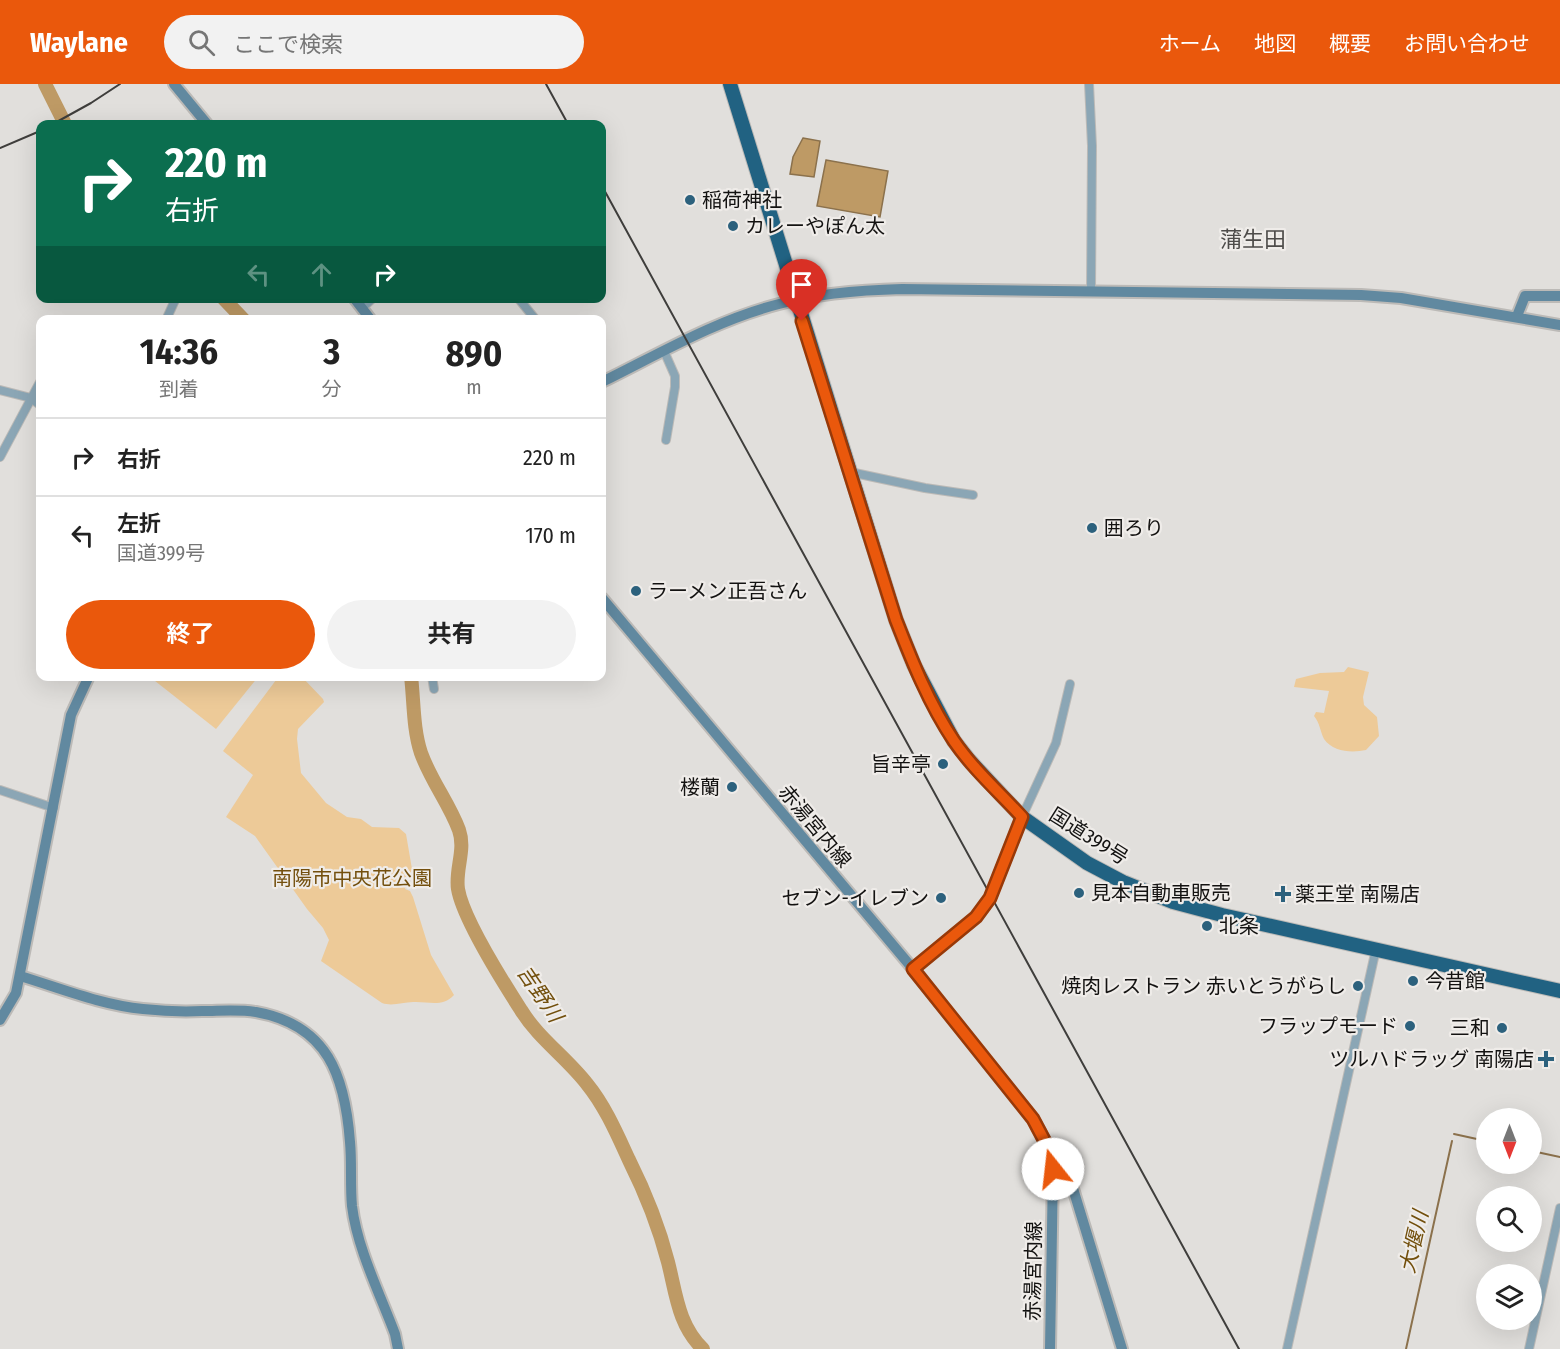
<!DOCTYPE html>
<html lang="ja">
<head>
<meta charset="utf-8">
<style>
	body { margin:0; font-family:"Fira Sans Condensed","Noto Sans JP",sans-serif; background:#f2f2f2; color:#222; height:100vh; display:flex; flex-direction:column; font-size:22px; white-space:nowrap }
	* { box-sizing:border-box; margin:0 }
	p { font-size:20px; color:#767676 }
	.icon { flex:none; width:33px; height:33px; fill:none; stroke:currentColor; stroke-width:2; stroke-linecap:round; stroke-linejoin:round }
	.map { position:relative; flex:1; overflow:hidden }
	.sheet { position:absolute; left:36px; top:231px; width:570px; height:366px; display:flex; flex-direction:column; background:#fff; border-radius:12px; box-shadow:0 6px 24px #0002 }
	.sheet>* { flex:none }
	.guide { position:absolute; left:36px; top:36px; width:570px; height:183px; border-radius:12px; box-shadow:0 6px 24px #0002; background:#0b6e4f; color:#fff; overflow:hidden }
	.needle { width:39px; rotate:180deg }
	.buttons { position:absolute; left:1476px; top:1024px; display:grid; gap:12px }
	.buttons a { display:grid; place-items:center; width:66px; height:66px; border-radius:50%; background:#fff; box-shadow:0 6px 24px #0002; font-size:30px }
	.pin { position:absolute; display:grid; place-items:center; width:51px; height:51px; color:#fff; margin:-62px -26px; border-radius:50% 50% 50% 0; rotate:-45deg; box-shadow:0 0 6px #0007 }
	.pin .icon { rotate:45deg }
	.me { position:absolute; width:66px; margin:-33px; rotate:344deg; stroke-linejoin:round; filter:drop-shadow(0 0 4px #0008) }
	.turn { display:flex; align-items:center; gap:21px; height:126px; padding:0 30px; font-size:27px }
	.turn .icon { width:78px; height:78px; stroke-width:2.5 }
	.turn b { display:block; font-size:42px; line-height:51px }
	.lanes { display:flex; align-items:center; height:57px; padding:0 30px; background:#0003; justify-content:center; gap:30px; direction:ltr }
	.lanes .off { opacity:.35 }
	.eta { display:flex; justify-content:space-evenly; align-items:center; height:102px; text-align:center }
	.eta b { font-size:36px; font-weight:700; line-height:42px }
	.cta { display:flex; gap:12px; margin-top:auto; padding:12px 30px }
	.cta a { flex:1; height:69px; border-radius:36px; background:#ea580c; color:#fff; font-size:24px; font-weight:700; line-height:69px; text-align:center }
	.cta a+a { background:#f2f2f2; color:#222 }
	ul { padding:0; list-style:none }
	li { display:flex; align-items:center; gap:18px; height:78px; padding:0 30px; border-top:2px solid #e0e0e0 }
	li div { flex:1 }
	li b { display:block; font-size:22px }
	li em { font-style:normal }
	header { display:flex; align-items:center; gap:36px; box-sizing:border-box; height:84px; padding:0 30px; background:#ea580c; color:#fff }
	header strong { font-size:28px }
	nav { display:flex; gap:33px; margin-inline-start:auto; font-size:21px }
	.search { width:420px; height:54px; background:#f2f2f2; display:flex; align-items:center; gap:15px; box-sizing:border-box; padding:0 21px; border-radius:33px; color:#767676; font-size:22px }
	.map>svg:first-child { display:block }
</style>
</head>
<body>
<header>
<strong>Waylane</strong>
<div class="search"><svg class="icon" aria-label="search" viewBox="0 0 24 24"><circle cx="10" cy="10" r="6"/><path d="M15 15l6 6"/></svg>ここで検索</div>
<nav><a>ホーム</a><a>地図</a><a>概要</a><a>お問い合わせ</a></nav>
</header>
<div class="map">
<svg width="1560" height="1265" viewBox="0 0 1560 1265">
	<rect width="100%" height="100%" fill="#e1dfdc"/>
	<!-- green -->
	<g fill="#edca98">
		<path d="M1348,583L1369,588L1363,613L1364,621L1377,633L1379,652L1366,666C1352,669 1333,668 1324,655C1320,647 1320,639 1314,632L1316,628L1324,629L1329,607L1294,603L1296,595L1320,589L1344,588Z"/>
		<path d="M279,592L302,593L323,615L324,618L298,645L297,655L301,689L326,719L347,733L361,735L372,743L399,744L406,750L412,785L405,805L410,807L413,813L431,871L454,911C443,923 430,918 416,918C404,917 394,923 382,919L321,877L329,856L323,844L307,825L255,752L226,733L253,691L223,667Z"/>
		<path d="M150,593H258L216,645Z"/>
	</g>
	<!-- water -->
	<g fill="#be9a65" stroke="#8b714c" stroke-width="1.5">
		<path d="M803,54L820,57L814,93L790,90L793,73Z"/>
		<path d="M826,76L888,87L880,133L817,122Z"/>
	</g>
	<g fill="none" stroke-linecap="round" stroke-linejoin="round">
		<!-- stream -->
		<g stroke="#8b714c" stroke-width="2">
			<path d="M1454,1050L1486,1057"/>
			<path d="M1532,1067L1560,1073"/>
			<path d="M1406,1265L1452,1057"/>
		</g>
		<!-- river -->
		<g stroke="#be9a65" stroke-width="14">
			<path d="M45,0L65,40"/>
			<path d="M223,214L244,236"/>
			<path d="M411,592C414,618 413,645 421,669C431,697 449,719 459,746C466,766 455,785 458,805C463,835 503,898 521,926C538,954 567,974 587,1000C605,1022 617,1050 629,1076C645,1108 659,1143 668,1178C676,1209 678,1241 703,1265"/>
		</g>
		<defs>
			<g id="street">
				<path d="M1089,0L1092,62L1091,208"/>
				<path d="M518,214L536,236"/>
				<path d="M362,224L373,214"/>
				<path d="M166,236L176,214"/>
				<path d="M664,267L675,292V303L666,356"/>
				<path d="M0,306L31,314L40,321"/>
				<path d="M0,373L40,298"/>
				<path d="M850,388L925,404L973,411"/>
				<path d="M432,592L434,605"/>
				<path d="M0,706L54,724"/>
				<path d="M1022,733L1056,659L1070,600"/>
				<path d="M1287,1265L1376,865"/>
				<path d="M1529,1265L1560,1124"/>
			</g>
			<g id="secondary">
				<path d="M174,0L207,40"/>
				<path d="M354,214L371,236"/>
				<path d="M1517,232L1525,212H1560"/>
				<path d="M602,298C659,270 716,236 779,220C819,209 861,206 902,205L1361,211L1401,214L1560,241"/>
				<path d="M602,514L913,885L1033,1035C1043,1051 1050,1066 1053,1085L1050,1265"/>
				<path d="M913,885L976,833L990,814L1022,733"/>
				<path d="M20,892C60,904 101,921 143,925C162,927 182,928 202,927C219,927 238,925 256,928C328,941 345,992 350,1058C352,1079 350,1101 352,1122C357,1164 380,1210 395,1250L398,1265"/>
				<path d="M0,936L16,909L71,631L89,592"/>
				<path d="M1053,1085L1071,1098L1122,1265"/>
			</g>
			<path id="highway" d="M730,0L896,536L914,581L954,657L969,676L1022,733L1087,779L1123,798L1173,818L1222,831L1560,907"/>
		</defs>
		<!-- street casing -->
		<use href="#street" stroke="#bcbab7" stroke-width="10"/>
		<!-- secondary casing -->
		<use href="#secondary" stroke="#bcbab7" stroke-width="14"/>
		<!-- highway casing -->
		<use href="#highway" stroke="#bcbab7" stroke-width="16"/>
		<!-- street -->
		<use href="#street" stroke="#8ba6b5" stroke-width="8"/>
		<!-- secondary -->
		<use href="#secondary" stroke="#6189a0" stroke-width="10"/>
		<!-- highway -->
		<use href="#highway" stroke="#216282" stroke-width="14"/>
		<!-- rail -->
		<g stroke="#3f3e3c" stroke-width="2">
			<path d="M546,0L568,40"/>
			<path d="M53,40L91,19L120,0"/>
			<path d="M0,64L40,47"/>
			<path d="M602,102L1239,1265"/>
		</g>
	</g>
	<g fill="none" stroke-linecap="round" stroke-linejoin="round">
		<defs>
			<path id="route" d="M802,237L896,536C912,577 929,620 954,657C973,685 999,708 1022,733L990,814L976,833L913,885L1033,1035L1051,1069L1053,1085"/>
		</defs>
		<!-- route casing -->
		<use href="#route" stroke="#983908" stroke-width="15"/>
		<!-- route -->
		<use href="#route" stroke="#ea580c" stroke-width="10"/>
	</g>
	<!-- markers -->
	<g fill="#2c617d" stroke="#efece9" stroke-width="2">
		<circle cx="690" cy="116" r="6"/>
		<circle cx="733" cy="142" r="6"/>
		<circle cx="1092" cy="444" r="6"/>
		<circle cx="636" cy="507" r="6"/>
		<circle cx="943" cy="680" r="6"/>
		<circle cx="732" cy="703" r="6"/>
		<circle cx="1079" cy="809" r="6"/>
		<path d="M1280 801h6v6h6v6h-6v6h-6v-6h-6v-6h6z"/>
		<circle cx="941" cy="814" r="6"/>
		<circle cx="1207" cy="842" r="6"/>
		<circle cx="1413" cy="897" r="6"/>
		<circle cx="1358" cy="902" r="6"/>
		<circle cx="1410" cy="942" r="6"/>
		<circle cx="1502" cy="944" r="6"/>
		<path d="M1543 966h6v6h6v6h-6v6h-6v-6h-6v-6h6z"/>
	</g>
	<g text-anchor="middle" stroke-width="4.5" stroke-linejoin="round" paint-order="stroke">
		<!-- poi labels -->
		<g font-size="20" fill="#131211" stroke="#efece9" text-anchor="start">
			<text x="702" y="123">稲荷神社</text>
			<text x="745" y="149">カレーやぽん太</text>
			<text x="1104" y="451">囲ろり</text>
			<text x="648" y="514">ラーメン正吾さん</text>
			<text x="931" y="687" text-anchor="end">旨辛亭</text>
			<text x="720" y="710" text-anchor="end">楼蘭</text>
			<text x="1091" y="816">見本自動車販売</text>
			<text x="1295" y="817">薬王堂 南陽店</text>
			<text x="929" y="821" text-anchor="end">セブン-イレブン</text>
			<text x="1219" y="849">北条</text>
			<text x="1425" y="904">今昔館</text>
			<text x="1346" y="909" text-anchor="end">焼肉レストラン 赤いとうがらし</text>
			<text x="1398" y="949" text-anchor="end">フラップモード</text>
			<text x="1490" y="951" text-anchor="end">三和</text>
			<text x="1534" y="982" text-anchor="end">ツルハドラッグ 南陽店</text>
		</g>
		<!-- street labels -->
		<g font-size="20" fill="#131211" stroke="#efece9">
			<text transform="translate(815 742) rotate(50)" y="7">赤湯宮内線</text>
			<text transform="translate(1089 752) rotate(32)" y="7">国道399号</text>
			<text transform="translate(1033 1187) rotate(-89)" y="7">赤湯宮内線</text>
		</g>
		<!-- park labels -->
		<g font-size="20" fill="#734f0d" stroke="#efece9">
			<text x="352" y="801">南陽市中央花公園</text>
		</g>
		<!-- water labels -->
		<g font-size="21" font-style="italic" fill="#724f0c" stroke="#efece9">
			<text transform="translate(540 910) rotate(56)" y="7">吉野川</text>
			<text transform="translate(1414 1158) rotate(-77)" y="7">大堰川</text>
		</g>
		<!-- quarter labels -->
		<g font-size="22" fill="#4e4c4a" stroke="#efece9">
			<text x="1253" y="163">蒲生田</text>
		</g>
	</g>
</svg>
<div class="buttons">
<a><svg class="needle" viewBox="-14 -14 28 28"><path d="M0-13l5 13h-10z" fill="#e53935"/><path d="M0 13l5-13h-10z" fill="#767676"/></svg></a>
<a><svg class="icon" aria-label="search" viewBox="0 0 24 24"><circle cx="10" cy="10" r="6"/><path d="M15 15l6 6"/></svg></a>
<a><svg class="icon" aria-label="layers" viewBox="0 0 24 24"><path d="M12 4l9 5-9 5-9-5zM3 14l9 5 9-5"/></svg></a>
</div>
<div class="pin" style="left:802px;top:237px;background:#d93025"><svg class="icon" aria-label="arrive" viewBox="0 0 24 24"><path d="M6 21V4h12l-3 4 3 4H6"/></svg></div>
<svg class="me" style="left:1053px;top:1085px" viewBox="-20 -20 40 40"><circle r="19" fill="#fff"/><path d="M0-13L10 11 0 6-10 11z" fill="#ea580c"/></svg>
<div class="guide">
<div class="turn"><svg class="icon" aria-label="right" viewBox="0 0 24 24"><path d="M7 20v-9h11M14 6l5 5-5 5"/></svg><div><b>220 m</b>右折</div></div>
<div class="lanes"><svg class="icon off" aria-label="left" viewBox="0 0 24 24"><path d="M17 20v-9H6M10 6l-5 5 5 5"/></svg><svg class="icon off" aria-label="ahead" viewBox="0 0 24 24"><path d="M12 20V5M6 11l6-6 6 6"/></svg><svg class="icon" aria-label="right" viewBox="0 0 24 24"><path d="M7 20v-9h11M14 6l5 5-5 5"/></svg></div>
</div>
<section class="sheet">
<div class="eta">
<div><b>14:36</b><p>到着</p></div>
<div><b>3</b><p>分</p></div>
<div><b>890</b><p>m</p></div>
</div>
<ul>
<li><svg class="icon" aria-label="right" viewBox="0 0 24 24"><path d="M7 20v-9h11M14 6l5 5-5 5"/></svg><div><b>右折</b></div><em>220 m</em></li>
<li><svg class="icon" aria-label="left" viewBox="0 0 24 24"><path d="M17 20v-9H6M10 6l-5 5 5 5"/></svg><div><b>左折</b><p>国道399号</p></div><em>170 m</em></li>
</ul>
<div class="cta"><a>終了</a><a>共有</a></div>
</section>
</div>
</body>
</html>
